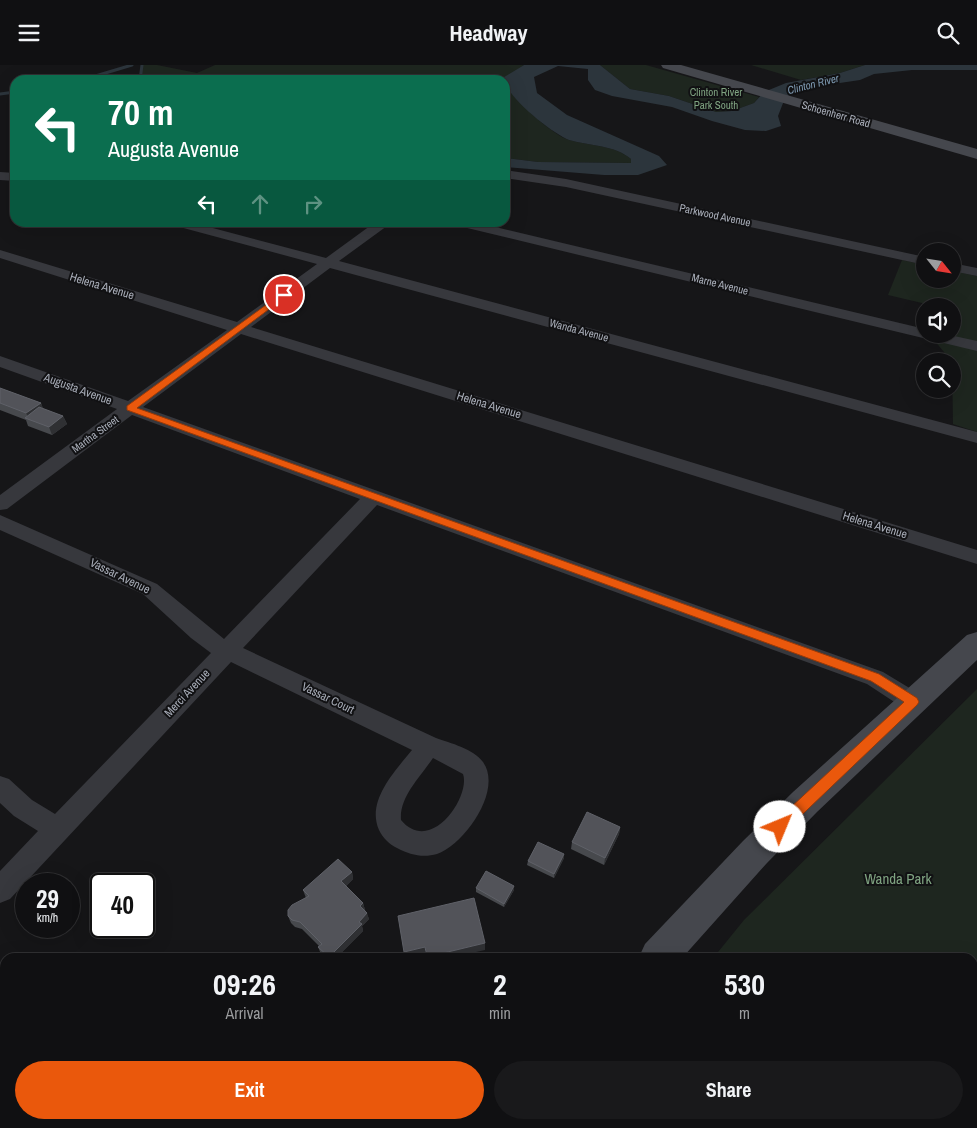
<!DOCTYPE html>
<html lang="en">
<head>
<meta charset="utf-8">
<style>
	body { margin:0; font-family:"Archivo Narrow",sans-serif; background:#19191b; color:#f1f3f6; height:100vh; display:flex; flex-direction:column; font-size:19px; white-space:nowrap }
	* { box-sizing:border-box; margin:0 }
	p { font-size:16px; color:#9c9d9f }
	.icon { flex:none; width:28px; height:28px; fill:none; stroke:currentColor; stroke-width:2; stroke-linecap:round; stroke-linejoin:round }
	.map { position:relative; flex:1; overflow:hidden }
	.drawer { position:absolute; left:0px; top:888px; width:978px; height:176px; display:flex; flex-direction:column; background:#101012; border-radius:15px 15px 0 0; box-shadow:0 5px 20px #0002,0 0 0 1px #303032 }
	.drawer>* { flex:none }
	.top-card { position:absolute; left:10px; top:10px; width:500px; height:152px; border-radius:15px; box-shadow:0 5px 20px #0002,0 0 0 1px #303032; background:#0b6e4f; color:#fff; overflow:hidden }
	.needle { width:32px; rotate:120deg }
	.tools { position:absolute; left:916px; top:178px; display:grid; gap:10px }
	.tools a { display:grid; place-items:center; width:45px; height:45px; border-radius:50%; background:#101012; box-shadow:0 5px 20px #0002,0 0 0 1px #303032; font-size:25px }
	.speed { position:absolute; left:15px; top:808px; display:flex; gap:10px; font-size:25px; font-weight:700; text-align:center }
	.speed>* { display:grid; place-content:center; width:65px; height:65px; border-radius:50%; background:#101012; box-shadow:0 5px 20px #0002,0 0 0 1px #303032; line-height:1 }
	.speed small { font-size:12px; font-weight:400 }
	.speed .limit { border:2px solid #111; border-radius:8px; background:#fff; color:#111 }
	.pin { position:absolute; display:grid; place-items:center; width:42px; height:42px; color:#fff; margin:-21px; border:2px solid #fff; border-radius:50%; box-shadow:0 1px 5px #0007 }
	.me { position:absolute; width:55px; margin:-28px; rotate:45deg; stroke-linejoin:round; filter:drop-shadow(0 0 4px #0008) }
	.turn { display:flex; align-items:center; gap:18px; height:105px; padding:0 15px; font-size:22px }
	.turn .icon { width:65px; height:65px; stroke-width:2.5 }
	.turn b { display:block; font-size:35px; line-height:42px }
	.lanes { display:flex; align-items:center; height:48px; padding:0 15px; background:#0003; justify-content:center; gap:25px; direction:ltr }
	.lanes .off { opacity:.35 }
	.eta { display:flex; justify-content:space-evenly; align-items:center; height:85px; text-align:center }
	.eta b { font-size:30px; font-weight:700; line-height:35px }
	.button { display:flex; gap:10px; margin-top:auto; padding:10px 15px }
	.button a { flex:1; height:58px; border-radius:30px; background:#ea580c; color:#fff; font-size:20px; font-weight:700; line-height:58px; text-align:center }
	.button a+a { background:#19191b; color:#f1f3f6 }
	header { display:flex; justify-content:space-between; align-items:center; height:65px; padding:0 15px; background:#101012; font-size:22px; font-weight:700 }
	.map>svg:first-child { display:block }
</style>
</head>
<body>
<header><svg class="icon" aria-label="menu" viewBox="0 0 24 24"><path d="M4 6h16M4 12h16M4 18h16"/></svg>Headway<svg class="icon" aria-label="search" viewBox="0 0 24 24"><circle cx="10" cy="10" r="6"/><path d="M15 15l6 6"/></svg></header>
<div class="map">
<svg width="977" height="1063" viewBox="0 0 977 1063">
	<rect width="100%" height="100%" fill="#161618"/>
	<!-- green -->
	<g fill="#1e261f">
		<path d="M142,0H157L197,8L215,0H524L501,15H140Z"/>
		<path d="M600,0H646L759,32L754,38L732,46L716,47L669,31L630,24Z"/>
		<path d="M751,0H865L840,8L801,15Z"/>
		<path d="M505,20C516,36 551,69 569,75C590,81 615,80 631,94V98L538,97L505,93Z"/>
		<path d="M902,195L925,200V214H952L953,206L977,211V367L953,359L952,296H947L944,287L929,269H952V241H927L926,239L888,230Z"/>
		<path d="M977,624V1063H580L583,1059H972V892H714L744,855Z"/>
	</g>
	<!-- water -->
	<path fill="#2c353c" d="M524,0H600L630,24L669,31L716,47L732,46L754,38L764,27L786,18L840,8L865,0H977V5H912L874,9L860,15L806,23L785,33L778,51L781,61L766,66L745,65L712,56L672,42L612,31L595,25L588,15V4L558,1L534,12L537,28L567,50L659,91L667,100L638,110H604L505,102V93L538,97L631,98V94C615,80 590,81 569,75C553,69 505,31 505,15L501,14Z"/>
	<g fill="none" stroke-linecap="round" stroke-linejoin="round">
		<!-- stream -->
		<g stroke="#2c353c" stroke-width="3">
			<path d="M82,15L132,0"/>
			<path d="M140,15L142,0"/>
			<path d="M0,29L15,27"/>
		</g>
		<!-- street -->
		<g fill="#37383d" fill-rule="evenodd">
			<path d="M505,105L566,114L925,192V200L566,122L505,113Z"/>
			<path d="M0,107L15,108V116L0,115Z"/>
			<path d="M175,158H194L326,193L374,158H388L387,161L339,196L977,367V378L330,203L251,262L977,485V499L241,269L143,342L883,607L921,630L925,637L921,644L913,647L905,644L867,619L377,440L243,583L436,673C450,678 474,684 483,697C503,725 465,779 437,789C423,793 410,790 397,783C389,779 383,773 379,765C366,736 395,706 412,685L231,597L10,834L0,838V806L38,766L14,751L0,738V711L9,714L32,735L55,749L211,588L191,573L143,529L0,465V450L157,519L224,574L360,434L132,350L7,444L0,445V430L117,344L0,302V291L128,336L227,265L0,193V185L237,257L317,199L176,161ZM433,693L463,709C471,731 431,791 401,755C399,732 421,711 433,693Z"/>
			<path d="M456,158H478L925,264V269H945L977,276V286L463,162Z"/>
			<path d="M952,198L977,203V211L952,206Z"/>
		</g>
		<!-- secondary -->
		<g fill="#45474d" fill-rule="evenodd">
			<path d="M661,0H681L977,84V94L663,3Z"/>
			<path d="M977,567V595L817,747L767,798L683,892H639L645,879L743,776L793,727L967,570Z"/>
			<path d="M503,1059H546L544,1063H501Z"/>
		</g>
	</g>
	<!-- wall -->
	<g fill="#47494d">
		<path d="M0,323L41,338L43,344L63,351L67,359L52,370L28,361L26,355L0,345Z"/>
		<path d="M620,762L619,769L604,800L571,784L572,777Z"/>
		<path d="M564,793L554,813L527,800L528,796Z"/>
		<path d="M352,807L353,814L346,821L363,838L365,845L369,854L362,861L363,866L337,892H325L321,889L318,882L319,881L302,864L295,862L291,858L288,851L306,833L303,825Z"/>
		<path d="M476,823L514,825L504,842L476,827Z"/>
	</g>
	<!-- shaded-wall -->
	<g fill="#2f3033">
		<path d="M41,338L44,346L29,354L26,348Z"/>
		<path d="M63,351L67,359L52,370L49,362Z"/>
		<path d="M620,762L619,769L604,800L605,793Z"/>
		<path d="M564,789V793L554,813V809Z"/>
		<path d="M352,807L353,814L343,824L341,816Z"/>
		<path d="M514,821V825L504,842V839Z"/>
		<path d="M363,838L365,845L360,841Z"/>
		<path d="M367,848L369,854L362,861L363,866L337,892H329L359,857Z"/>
		<path d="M485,878V885L454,892H427Z"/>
		<path d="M425,882V889L410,892H405L404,887Z"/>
		<path d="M175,1059H180L181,1061L180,1063H172Z"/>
		<path d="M305,1059H306L308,1063H302Z"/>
	</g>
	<!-- building -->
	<g fill="#525359" stroke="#5f6168">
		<path d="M0,323L41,338L26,348L0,338Z"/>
		<path d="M39,342L63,351L49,362L25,353Z"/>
		<path d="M587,747L620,762L605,793L572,777Z"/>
		<path d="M538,777L564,789L554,809L528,796Z"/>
		<path d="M338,794L352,807L341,816L363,838L360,841L367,848L359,857L362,859L329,892L318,882L322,879L300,857L292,855L288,851V845L292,840L309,831L303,825Z"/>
		<path d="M486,806L514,821L504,839L476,823Z"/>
		<path d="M474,833L485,878L427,892L425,882L404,887L398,851Z"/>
		<path d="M5,1008V1028L0,1024V1014Z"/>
		<path d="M17,1059H175L172,1063H14Z"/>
		<path d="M181,1059H305L302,1063H187Z"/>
	</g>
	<!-- route -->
	<path fill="#ea580c" stroke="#983908" d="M281,229L288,230L137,343L879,609L917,633L919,637L917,640L785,766L780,768L775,766L773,762L775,757L904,637L871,616L127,345V341Z"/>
	<g text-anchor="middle" stroke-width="4" stroke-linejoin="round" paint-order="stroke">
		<!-- far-water labels -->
		<g font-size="11" font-style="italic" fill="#7f9bb3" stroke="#111113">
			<text transform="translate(813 19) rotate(-14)" y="4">Clinton River</text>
		</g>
		<!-- far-park labels -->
		<g font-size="11" fill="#7fa381" stroke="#111113">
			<text x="716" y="31">Clinton River<tspan x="716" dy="13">Park South</tspan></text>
		</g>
		<!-- far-street labels -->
		<g font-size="11" fill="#a8adb8" stroke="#111113">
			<text transform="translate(836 49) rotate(16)" y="4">Schoenherr Road</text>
			<text transform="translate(715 150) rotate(12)" y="4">Parkwood Avenue</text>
			<text transform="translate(720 219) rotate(14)" y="4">Marne Avenue</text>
			<text transform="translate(579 265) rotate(15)" y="4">Wanda Avenue</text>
			<text transform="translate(95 369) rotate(-36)" y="4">Martha Street</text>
		</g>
		<!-- street labels -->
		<g font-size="12" fill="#a8adb8" stroke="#111113">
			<text transform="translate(102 221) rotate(17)" y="4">Helena Avenue</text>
			<text transform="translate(78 324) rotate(20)" y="4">Augusta Avenue</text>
			<text transform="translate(489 340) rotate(17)" y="4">Helena Avenue</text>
			<text transform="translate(875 460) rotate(17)" y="4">Helena Avenue</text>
			<text transform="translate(120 511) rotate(26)" y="4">Vassar Avenue</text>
			<text transform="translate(187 628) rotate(-47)" y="4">Merci Avenue</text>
			<text transform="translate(328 633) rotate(26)" y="4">Vassar Court</text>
		</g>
		<!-- near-park labels -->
		<g font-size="15" fill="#7fa381" stroke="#111113">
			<text x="898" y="819">Wanda Park</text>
		</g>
	</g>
</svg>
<div class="tools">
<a><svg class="needle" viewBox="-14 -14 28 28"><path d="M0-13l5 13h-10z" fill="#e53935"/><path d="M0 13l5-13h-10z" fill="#9c9d9f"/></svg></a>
<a><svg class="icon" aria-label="sound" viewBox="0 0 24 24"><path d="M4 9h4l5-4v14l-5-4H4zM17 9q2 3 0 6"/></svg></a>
<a><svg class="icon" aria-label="search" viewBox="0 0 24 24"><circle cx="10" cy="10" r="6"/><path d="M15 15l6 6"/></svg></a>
</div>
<div class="speed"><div>29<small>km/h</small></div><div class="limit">40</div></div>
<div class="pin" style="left:284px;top:230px;background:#d93025"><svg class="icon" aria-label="arrive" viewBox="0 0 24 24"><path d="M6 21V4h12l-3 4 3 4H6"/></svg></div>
<svg class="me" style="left:780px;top:762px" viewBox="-20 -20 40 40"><circle r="19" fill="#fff"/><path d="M0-13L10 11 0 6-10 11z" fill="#ea580c"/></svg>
<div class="top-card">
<div class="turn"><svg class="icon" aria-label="left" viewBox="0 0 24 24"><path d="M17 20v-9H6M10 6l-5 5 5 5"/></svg><div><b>70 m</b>Augusta Avenue</div></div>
<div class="lanes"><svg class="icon" aria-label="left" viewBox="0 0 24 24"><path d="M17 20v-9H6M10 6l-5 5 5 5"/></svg><svg class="icon off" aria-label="ahead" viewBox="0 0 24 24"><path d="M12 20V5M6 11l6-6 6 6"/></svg><svg class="icon off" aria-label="right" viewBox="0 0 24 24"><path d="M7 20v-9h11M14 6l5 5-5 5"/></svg></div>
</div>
<section class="drawer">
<div class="eta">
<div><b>09:26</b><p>Arrival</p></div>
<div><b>2</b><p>min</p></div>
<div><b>530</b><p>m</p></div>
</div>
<div class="button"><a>Exit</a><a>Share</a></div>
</section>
</div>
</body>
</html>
